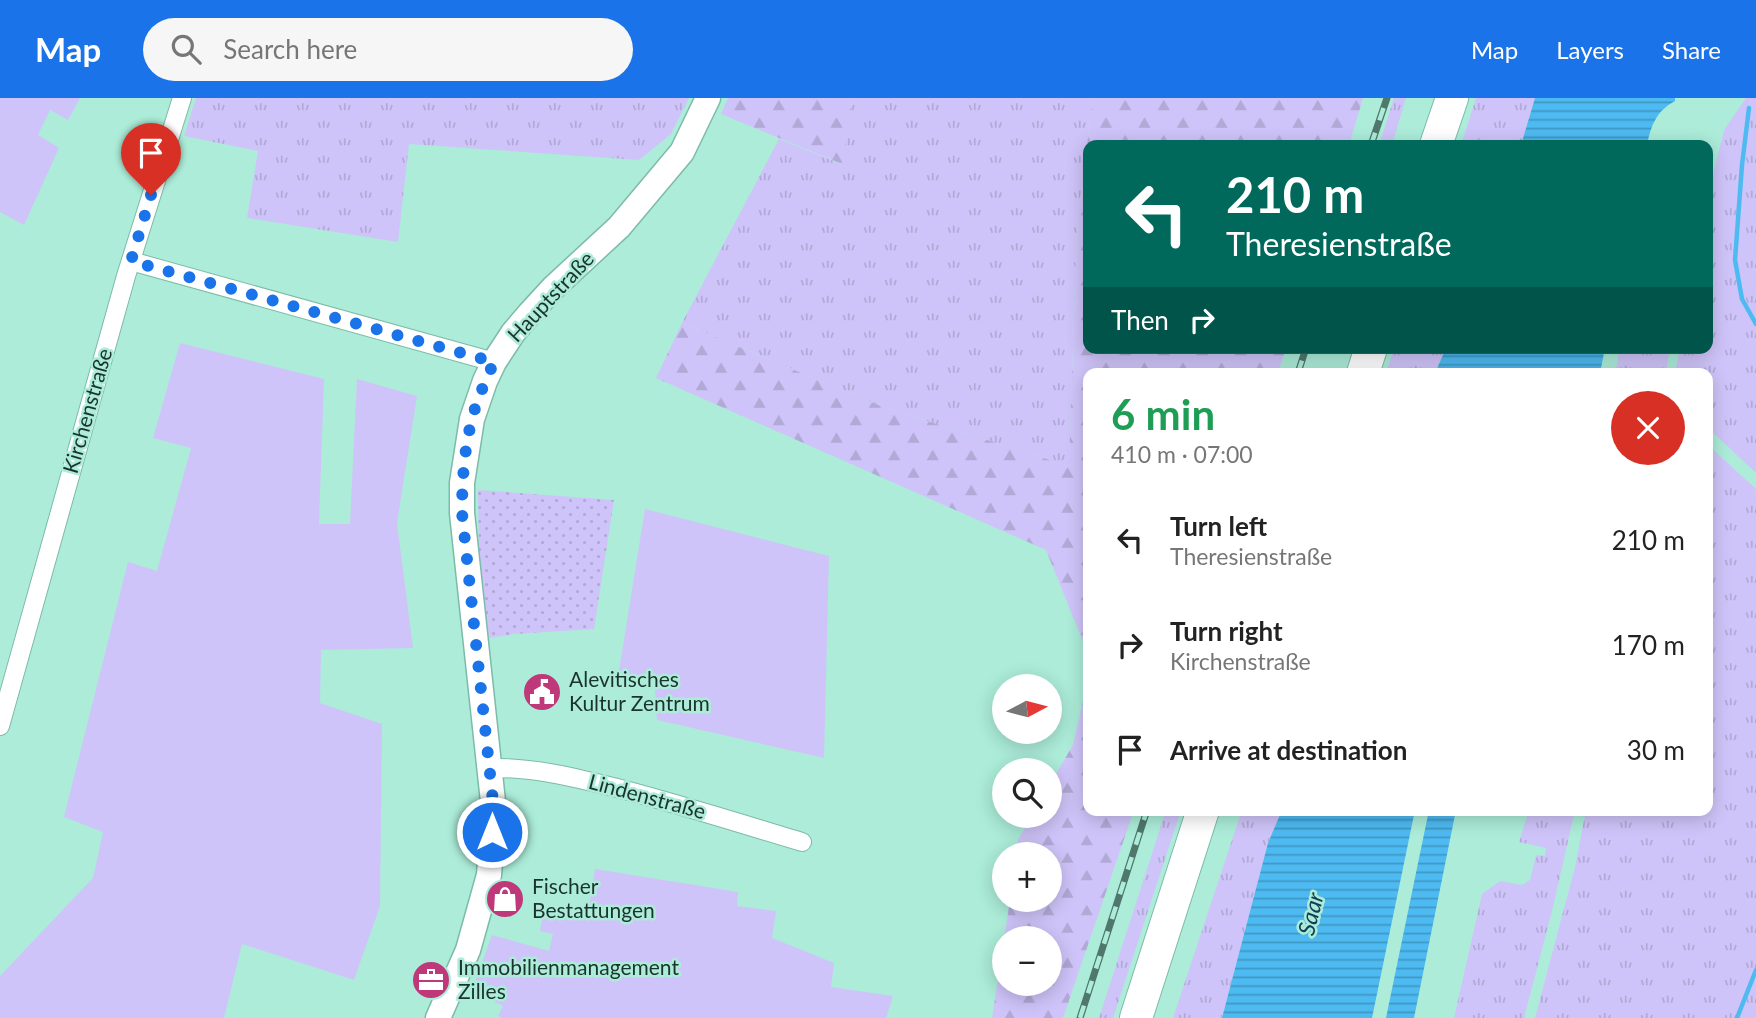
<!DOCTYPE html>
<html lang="en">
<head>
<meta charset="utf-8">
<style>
	body { margin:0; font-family:Lato,sans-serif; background:#f6f6f6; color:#222; height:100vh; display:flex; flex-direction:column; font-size:26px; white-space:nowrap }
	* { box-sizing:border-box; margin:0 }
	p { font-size:23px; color:#767676 }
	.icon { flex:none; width:38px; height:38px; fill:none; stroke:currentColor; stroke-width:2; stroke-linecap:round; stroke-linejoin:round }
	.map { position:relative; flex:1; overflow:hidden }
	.drawer { position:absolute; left:1083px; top:270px; width:630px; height:448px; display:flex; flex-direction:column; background:#fff; border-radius:14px; box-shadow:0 4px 18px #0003 }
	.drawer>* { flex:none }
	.banner { position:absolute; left:1083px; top:42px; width:630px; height:214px; border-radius:14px; box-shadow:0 4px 18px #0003; background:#00695c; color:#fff; overflow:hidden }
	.needle { width:46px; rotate:83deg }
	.tools { position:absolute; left:992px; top:576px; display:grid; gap:14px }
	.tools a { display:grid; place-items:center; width:70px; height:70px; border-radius:50%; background:#fff; box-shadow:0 4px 18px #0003; font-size:35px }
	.pin { position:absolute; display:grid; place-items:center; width:60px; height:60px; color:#fff; margin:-72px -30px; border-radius:50% 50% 50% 0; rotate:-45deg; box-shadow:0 0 7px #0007 }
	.pin .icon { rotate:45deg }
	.me { position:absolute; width:77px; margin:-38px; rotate:0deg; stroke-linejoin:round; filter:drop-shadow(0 0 5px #0008) }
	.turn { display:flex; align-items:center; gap:24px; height:147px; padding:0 28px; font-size:32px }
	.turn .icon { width:91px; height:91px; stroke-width:2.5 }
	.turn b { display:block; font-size:49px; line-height:60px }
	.then { display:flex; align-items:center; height:66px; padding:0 28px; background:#0003; gap:14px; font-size:26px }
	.round { display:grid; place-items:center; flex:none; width:74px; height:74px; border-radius:37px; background:#f6f6f6 }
	.head { display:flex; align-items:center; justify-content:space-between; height:119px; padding:0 28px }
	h1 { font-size:42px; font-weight:700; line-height:52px; color:#1e9e55 }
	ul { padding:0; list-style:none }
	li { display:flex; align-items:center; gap:21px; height:105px; padding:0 28px }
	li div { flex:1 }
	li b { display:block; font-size:26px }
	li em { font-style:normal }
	header { display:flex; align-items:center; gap:42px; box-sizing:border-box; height:98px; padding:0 35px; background:#1a73e8; color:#fff }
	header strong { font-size:33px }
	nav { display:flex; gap:38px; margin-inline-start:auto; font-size:24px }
	.search { width:490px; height:63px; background:#f6f6f6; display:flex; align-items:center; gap:18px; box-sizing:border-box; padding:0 24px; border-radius:38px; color:#767676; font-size:26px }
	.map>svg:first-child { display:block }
</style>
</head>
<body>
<header>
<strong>Map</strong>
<div class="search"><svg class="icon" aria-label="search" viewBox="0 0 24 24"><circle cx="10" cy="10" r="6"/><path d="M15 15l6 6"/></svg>Search here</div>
<nav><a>Map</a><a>Layers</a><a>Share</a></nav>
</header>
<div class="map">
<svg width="1756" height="920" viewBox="0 0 1756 920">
	<defs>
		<pattern id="grass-tufts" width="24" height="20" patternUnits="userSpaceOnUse" patternTransform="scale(1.75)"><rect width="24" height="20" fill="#cfc4f9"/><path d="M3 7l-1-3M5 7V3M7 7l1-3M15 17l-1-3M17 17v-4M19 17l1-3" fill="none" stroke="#b1a9d6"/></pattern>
		<pattern id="forest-firs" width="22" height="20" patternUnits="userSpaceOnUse" patternTransform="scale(1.75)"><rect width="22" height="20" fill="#cfc4f9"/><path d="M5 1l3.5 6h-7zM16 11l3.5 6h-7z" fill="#b1a9d6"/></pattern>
		<pattern id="park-dots" width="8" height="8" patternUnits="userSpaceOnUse" patternTransform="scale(1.75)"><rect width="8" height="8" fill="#cfc4f9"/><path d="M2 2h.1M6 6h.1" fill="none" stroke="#b1a9d6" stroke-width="1.8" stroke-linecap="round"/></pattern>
		<pattern id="water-rules" width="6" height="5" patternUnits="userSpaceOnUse" patternTransform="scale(1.75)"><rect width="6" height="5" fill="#4ebaf2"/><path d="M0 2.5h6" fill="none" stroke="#4098c4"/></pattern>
	</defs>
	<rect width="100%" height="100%" fill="#acecd9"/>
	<!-- grass -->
	<g fill="url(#grass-tufts)">
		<path d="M196,0H689L671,36L639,62L409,46L398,144L247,120L258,53L184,38Z"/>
		<path d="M853,0H1093L1077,126L1069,368L883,309L682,225L779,41L841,66Z"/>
		<path d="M1394,0H1406L1392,47H1379Z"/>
		<path d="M1476,0H1535L1521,47H1461Z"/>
		<path d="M1746,0H1756V375L1708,330V275H1675L1680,250H1708V97L1724,32Z"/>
		<path d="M1394,250H1446L1435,275H1386Z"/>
		<path d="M1620,250H1670L1666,275H1615Z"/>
		<path d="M1708,347L1756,391V920H1535L1575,769L1586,712H1708Z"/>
		<path d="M1166,712H1181L1113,920H1099Z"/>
		<path d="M1242,712H1282L1268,745L1222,920H1173Z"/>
		<path d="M1529,712H1575L1553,809L1524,920H1454L1482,796L1500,783L1522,787L1530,782L1536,757L1545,758L1546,750L1519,744Z"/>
	</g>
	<!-- forest -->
	<g fill="url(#forest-firs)" fill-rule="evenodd">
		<path d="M728,0H853L842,66L721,16Z"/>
		<path d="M1093,0H1363L1349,47H1088V250H1286L1278,275H1088V556L1046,452L656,280L682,225L883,309L1069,368L1077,126Z"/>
		<path d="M1088,582V712H1134L1063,920H992L1010,802H1050V756H1016L1018,742L1032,718H1050V686L1073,647ZM1050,840V886H1004V840Z"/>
	</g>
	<!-- park -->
	<path fill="url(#park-dots)" d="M478,392L614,402L594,531L514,536L489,540L479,459Z"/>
	<!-- garden -->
	<g fill="#cfc4f9">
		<path d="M0,0H80L68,22L50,12L38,37L59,50L24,127L0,114Z"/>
		<path d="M180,245L324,281L319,426H350L357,281L417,298L397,425L413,550L321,552L320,605L382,626L380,808L354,882L242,846L224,920H0V878L93,780L103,734L64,719L128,464L157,473L191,350L153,340Z"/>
		<path d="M645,411L829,458L824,660L657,622L654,579H618Z"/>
		<path d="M595,771L738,794L737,808L776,813L772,840L834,865L831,889L893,898L886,920H502L498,918L503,908L485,899L489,890L475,884L492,837L549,853L553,836L540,833L543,816L587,821Z"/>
	</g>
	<!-- water -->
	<g fill="url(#water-rules)">
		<path d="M1535,0H1675V3C1656,13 1651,28 1647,47H1521Z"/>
		<path d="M1446,250H1605L1600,275H1435Z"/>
		<path d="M1282,712H1415L1372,920H1222L1268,745Z"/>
		<path d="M1429,712H1456L1414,920H1386Z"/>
	</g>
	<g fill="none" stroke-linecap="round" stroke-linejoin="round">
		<!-- stream -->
		<g stroke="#4ebaf2" stroke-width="4.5">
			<path d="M1749,10L1742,67L1735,162L1742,201L1756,226"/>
			<path d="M1737,920L1756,872"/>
		</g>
		<defs>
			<g id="minor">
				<path d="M131,163L494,264"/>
				<path d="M0,628L126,178L182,0"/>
				<path d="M489,670C535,669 577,680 621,691C682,707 742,726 802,744"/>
			</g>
			<path id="secondary" d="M438,920L468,852L489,777L494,713L462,415V385L472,321L485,283L494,264L513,235L530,215L553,190L619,129L682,54L708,0"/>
			<g id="motorway">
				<path d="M1436,47L1452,0"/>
				<path d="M1363,275L1371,250"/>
				<path d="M1136,920L1203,712"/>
			</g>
		</defs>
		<!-- minor casing -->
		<use href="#minor" stroke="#7dbba9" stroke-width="20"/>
		<!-- secondary casing -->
		<use href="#secondary" stroke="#7dbba9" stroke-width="27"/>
		<!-- motorway casing -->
		<use href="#motorway" stroke="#7dbba9" stroke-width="34"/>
		<!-- minor -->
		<use href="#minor" stroke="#fff" stroke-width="18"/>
		<!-- secondary -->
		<use href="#secondary" stroke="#fff" stroke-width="24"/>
		<!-- motorway -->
		<use href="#motorway" stroke="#fff" stroke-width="32"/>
		<defs>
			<g id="rail">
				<path d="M1371,47L1387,0"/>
				<path d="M1298,275L1306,250"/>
				<path d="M1080,920L1147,712"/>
			</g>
		</defs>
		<!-- rail casing -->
		<use href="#rail" stroke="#4f776c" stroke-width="7"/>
		<!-- rail -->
		<use href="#rail" stroke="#acecd9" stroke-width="4.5" stroke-dasharray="13" stroke-linecap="butt"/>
	</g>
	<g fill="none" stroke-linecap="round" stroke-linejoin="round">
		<!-- route -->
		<path stroke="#1a73e8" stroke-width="12" stroke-dasharray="0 21.6" d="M151,97L131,163L494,264C486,282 477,301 472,321C464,352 462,384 462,415L494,713L492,734"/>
	</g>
	<!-- icons -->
	<defs>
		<symbol id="civic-disc" viewBox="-11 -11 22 22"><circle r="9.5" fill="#be387a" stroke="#acecd9"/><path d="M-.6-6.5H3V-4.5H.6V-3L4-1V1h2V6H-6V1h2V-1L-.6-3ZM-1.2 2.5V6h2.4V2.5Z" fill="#fff"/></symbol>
		<symbol id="shop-disc" viewBox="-11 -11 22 22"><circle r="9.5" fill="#be387a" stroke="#acecd9"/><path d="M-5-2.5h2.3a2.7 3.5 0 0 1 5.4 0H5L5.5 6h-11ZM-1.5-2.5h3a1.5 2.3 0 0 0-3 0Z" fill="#fff"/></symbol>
		<symbol id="office-disc" viewBox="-11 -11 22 22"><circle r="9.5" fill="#be387a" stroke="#acecd9"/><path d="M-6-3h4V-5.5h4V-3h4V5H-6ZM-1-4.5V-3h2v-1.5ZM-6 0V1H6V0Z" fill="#fff"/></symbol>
	</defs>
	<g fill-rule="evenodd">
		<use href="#civic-disc" x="520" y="572" width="44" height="44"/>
		<use href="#shop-disc" x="483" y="779" width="44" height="44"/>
		<use href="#office-disc" x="409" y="860" width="44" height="44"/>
	</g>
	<g text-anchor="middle" stroke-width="5" stroke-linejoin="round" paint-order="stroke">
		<!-- street labels -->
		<g font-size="21" fill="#1a342d" stroke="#acecd9">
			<text transform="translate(551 199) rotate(-47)" y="7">Hauptstraße</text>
			<text transform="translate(88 313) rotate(-74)" y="7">Kirchenstraße</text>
			<text transform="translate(647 699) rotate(15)" y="7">Lindenstraße</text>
		</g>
		<!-- poi labels -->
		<g font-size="21" fill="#1a342d" stroke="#acecd9" text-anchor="start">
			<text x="569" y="589">Alevitisches<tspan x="569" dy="24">Kultur Zentrum</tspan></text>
			<text x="532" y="796">Fischer<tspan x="532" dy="24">Bestattungen</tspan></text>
			<text x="458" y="877">Immobilienmanagement<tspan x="458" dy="24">Zilles</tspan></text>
		</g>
		<!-- water labels -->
		<g font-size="23" font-style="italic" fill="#113f55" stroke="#acecd9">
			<text transform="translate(1311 816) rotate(-76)" y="8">Saar</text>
		</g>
	</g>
</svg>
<div class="tools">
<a><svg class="needle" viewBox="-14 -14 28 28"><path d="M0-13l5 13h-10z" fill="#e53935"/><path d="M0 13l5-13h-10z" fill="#767676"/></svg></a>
<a><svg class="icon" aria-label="search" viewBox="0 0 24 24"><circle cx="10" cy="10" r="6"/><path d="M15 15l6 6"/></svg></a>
<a>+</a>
<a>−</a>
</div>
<div class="pin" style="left:151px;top:97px;background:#d93025"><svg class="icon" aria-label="arrive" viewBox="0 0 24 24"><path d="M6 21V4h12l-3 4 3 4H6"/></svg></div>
<svg class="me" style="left:492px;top:734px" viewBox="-20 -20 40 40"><circle r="17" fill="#1a73e8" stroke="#fff" stroke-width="3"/><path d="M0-11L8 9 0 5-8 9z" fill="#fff"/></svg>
<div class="banner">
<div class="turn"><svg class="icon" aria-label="left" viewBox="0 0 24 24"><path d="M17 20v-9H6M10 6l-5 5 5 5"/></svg><div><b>210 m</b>Theresienstraße</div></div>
<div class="then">Then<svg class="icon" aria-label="right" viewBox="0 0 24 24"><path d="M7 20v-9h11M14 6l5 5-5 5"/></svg></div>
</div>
<section class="drawer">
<div class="head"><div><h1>6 min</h1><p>410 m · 07:00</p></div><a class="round" style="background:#d93025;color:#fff"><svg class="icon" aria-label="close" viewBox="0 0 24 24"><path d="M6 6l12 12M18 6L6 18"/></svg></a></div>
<ul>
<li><svg class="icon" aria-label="left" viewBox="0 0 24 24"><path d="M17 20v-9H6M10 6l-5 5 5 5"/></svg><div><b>Turn left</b><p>Theresienstraße</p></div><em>210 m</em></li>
<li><svg class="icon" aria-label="right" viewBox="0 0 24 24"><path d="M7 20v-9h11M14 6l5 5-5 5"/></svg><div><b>Turn right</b><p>Kirchenstraße</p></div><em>170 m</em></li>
<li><svg class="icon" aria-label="arrive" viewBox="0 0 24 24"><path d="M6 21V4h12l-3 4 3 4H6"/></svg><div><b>Arrive at destination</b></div><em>30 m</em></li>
</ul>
</section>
</div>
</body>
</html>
